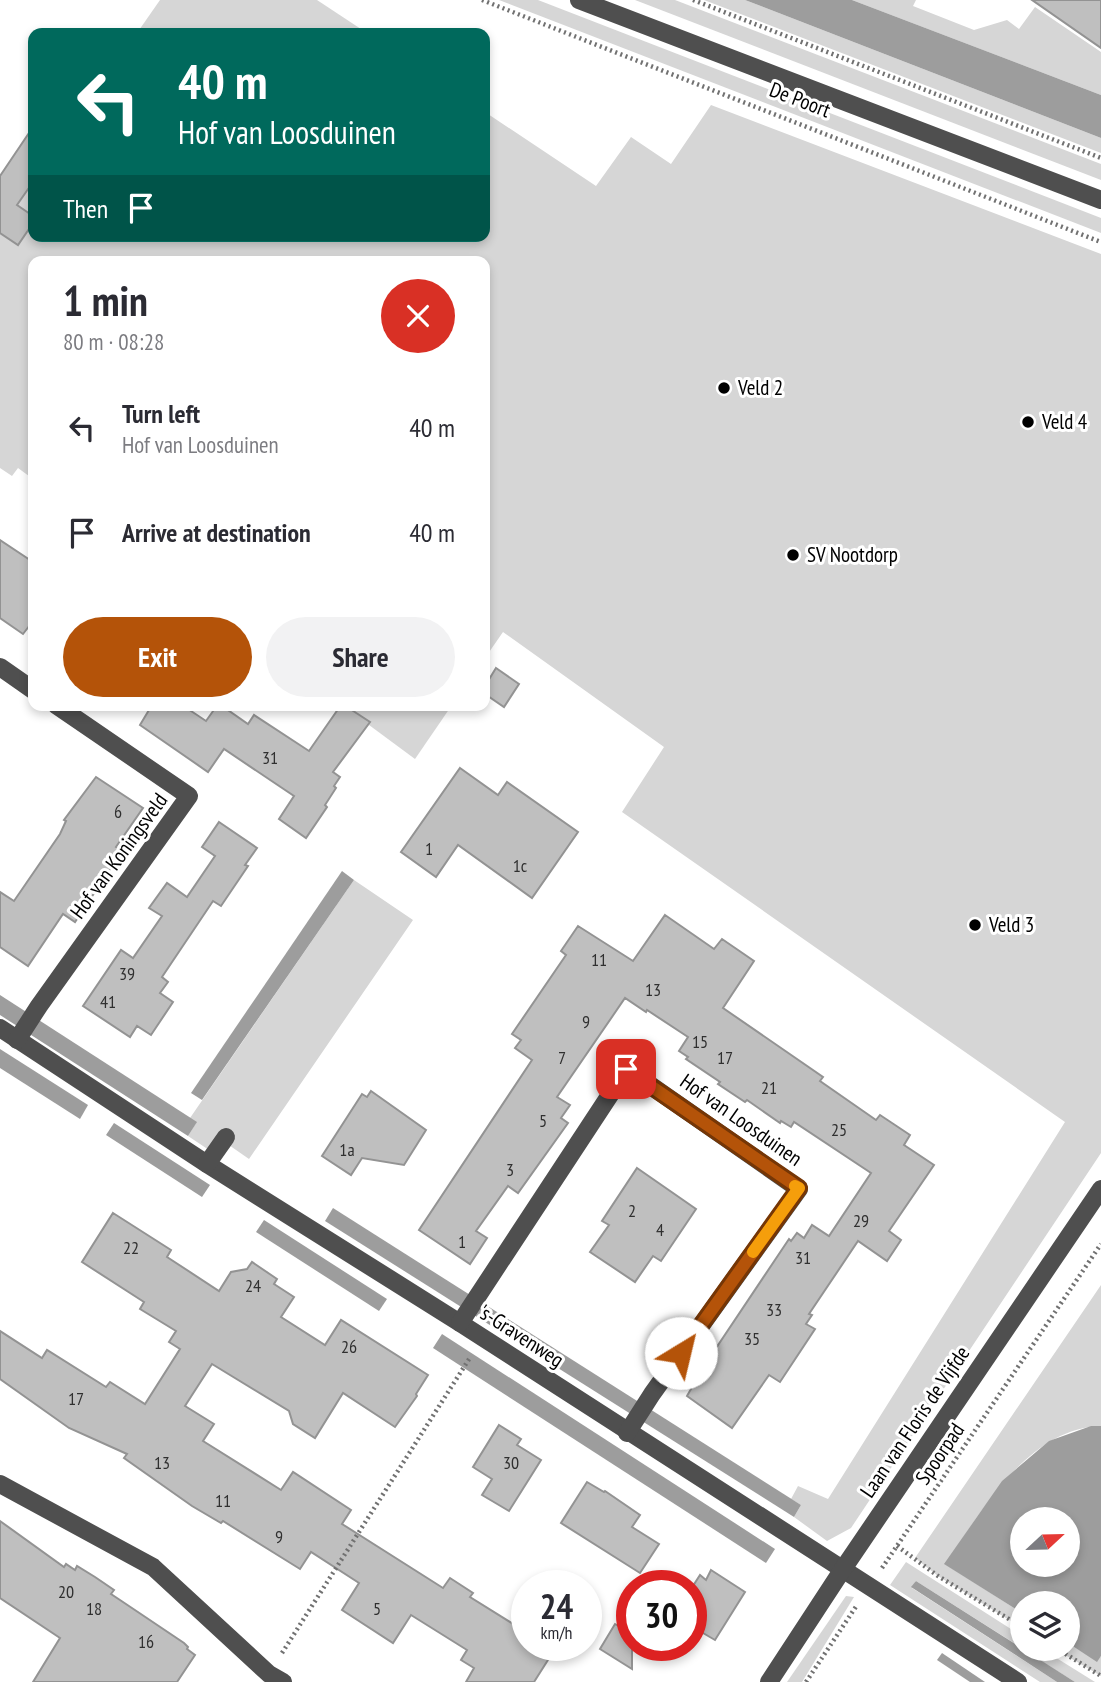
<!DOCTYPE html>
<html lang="en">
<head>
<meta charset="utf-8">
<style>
	body { margin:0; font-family:"PT Sans Narrow",sans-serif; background:#f2f2f3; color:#2b2b33; height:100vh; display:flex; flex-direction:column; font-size:26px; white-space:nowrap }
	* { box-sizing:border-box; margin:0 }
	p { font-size:23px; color:#7c7c81 }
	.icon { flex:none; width:38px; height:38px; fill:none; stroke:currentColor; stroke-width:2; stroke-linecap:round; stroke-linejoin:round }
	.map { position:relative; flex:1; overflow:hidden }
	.details { position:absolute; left:28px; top:256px; width:462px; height:455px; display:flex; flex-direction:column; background:#fff; border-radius:14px; box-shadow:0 4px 10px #0003 }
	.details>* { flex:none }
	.hud { position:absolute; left:28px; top:28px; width:462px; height:214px; border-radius:14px; box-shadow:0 4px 10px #0003; background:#00695c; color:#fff; overflow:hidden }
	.needle { width:46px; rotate:68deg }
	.fabs { position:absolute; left:1010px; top:1507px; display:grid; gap:14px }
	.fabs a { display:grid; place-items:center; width:70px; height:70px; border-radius:50%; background:#fff; box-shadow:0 4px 10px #0003; font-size:35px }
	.speed { position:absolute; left:511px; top:1570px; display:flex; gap:14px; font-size:35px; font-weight:700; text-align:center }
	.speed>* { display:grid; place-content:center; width:91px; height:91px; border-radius:50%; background:#fff; box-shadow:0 4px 10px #0003; line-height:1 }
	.speed small { font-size:18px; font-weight:400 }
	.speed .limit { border:10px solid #d22; background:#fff; color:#111 }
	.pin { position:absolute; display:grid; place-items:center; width:60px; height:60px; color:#fff; margin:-30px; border-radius:14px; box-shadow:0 4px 10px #0006 }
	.me { position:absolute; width:77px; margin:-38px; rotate:36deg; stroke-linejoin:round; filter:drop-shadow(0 0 5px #0008) }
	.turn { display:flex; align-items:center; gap:24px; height:147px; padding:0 35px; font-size:32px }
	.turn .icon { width:91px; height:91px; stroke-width:2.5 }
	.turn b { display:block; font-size:49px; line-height:60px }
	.then { display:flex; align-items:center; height:66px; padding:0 35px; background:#0003; gap:14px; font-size:26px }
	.round { display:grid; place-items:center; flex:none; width:74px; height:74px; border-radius:37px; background:#f2f2f3 }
	.headline { display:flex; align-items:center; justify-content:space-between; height:119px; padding:0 35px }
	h1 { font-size:42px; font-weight:700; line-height:52px }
	.primary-button { display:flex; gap:14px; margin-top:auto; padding:14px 35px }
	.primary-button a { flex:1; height:80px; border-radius:42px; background:#b45309; color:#fff; font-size:28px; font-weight:700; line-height:80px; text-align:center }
	.primary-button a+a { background:#f2f2f3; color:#2b2b33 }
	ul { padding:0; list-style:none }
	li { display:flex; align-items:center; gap:21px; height:105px; padding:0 35px }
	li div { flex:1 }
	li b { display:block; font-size:26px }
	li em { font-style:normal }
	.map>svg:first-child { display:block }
</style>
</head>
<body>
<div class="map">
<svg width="1101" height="1682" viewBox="0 0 1101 1682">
	<rect width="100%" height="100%" fill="#fff"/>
	<!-- green -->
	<g fill="#d6d6d6">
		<path d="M160,0H317L367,33H137Z"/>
		<path d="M499,0H538L1101,218V233Z"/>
		<path d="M635,0H675L1101,164V180Z"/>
		<path d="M704,0H745L1101,138V153Z"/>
		<path d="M852,0H916L913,6L974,30L1007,20L1019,29L1035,7L1101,52V95Z"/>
		<path d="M711,105L1101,254V1153L851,1528L827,1541L794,1517L801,1505L791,1499L798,1486L828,1499L1065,1122L622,812L664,747L503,632L485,658V261H33V479L18,468L12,476L0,468V230L33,183V236H485V112L596,186L631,137L671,164Z"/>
		<path d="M342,705H452L415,759Z"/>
		<path d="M354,880L413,920L249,1159L226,1143L218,1156L188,1136L196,1123L190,1118Z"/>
		<path d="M1101,1285V1426C1028,1428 982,1511 945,1564L1022,1613V1628L938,1576L915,1558Z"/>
		<path d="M906,1562L1022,1636V1648L916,1581L912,1588L1057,1682H1040L890,1585Z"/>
		<path d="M846,1596L854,1597L802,1682H787Z"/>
		<path d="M1068,1643L1097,1661L1101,1656V1676L1055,1649L1068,1648Z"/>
		<path d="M1022,1649H1042L1095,1682H1075Z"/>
	</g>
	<!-- water -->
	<g fill="#9d9d9d" fill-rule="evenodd">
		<path d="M745,0H852L1101,95V138Z"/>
		<path d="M342,871L354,880L202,1100L191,1093Z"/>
		<path d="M0,995L197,1122L188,1136L0,1015Z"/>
		<path d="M0,1049L88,1105L80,1119L0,1068Z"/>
		<path d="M114,1123L210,1185L202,1197L106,1135Z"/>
		<path d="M333,1208L801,1505L794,1517L325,1221Z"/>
		<path d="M264,1220L387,1299L379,1311L256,1232Z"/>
		<path d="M442,1334L775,1549L766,1563L433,1348Z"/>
		<path d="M1091,1426H1101V1656L1097,1662L1068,1643V1603H1022V1613L944,1564L1002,1481L1049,1441ZM1068,1519V1564H1022V1519Z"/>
		<path d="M916,1581L1075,1682H1057L911,1587Z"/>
		<path d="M942,1653L985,1682H970L937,1660Z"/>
	</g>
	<!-- building -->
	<g fill="#bfbfbf" stroke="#939393" stroke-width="2">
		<path d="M1032,0H1101V48Z"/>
		<path d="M33,127V182L17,205L33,216V223L18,245L0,233V176Z"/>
		<path d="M0,540L33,562V621L23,634L0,618Z"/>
		<path d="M496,668L519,684L504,707L485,694V686Z"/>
		<path d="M152,705H182L206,721L216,707L220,709L222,706L248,724L254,715L309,751L341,705H344L370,722L333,772L340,777L334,786L336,788L325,805L327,807L306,838L279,819L294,796L224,749L208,772L140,725Z"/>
		<path d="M460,768L498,795L507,782L578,832L532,898L458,845L436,877L401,852Z"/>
		<path d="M96,777L143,808L116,847L122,851L75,922L63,914L28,966L0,947V892L14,901L60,834L66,821L64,820Z"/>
		<path d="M219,822L257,848L245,865L248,866L221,906L213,901L162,977L168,982L160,993L173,1002L151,1035L137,1026L130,1037L83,1006L121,950L133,958L162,916L149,908L167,883L187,897L215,856L202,847Z"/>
		<path d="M665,915L714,949L722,939L754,961L723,1008L823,1077L820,1081L876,1120L880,1115L910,1135L904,1145L934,1165L889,1231L901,1240L887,1261L858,1241L809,1314L812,1315L806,1324L815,1329L780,1382L769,1375L732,1428L687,1396L691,1389L690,1387L789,1239L791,1241L797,1233L804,1238L812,1225L829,1236L871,1173L794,1122L791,1127L781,1121L780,1123L747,1100L745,1102L718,1084L720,1082L686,1059L688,1057L679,1051L688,1037L647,1010L646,1012L625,998L557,1097L570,1105L561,1118L568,1123L518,1193L508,1186L476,1231L487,1238L470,1264L419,1230L532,1060L515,1048L521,1040L512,1034L566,955L561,951L578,926L633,961Z"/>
		<path d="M371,1091L426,1130L404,1165L362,1158L351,1175L322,1156L362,1094L367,1097Z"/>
		<path d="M637,1168L696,1209L661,1261L653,1256L635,1282L590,1252L609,1225L602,1221Z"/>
		<path d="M113,1213L171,1250L167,1257L219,1291L231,1272L247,1269L252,1262L277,1279L274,1284L294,1297L281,1317L325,1345L341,1320L428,1375L416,1394L417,1396L395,1427L343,1393L315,1438L293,1424L289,1411L212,1364L185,1406L214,1424L203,1441L281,1490L293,1472L351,1510L342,1524L443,1588L450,1578L473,1593L470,1597L526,1632L527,1645H542L553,1652L534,1682H466L474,1668L461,1660L467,1650L411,1615L393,1643L342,1610L359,1583L311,1552L300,1569L223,1521L221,1523L192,1506L124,1458L127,1454L69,1428L0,1379V1331L42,1358L47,1350L106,1387L110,1382L145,1404L180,1349L169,1342L176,1331L140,1309L144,1302L82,1262Z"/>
		<path d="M499,1425L521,1439L517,1445L541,1460L509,1511L482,1495L492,1479L473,1467Z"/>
		<path d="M587,1482L604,1492L605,1491L640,1515L632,1527L659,1544L640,1573L561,1523Z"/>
		<path d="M0,1521L64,1567L66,1564L75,1570L77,1566L95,1577L114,1590L111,1594L120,1600L184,1643L188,1647L187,1649L195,1655L177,1682H33L60,1638L0,1598Z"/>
		<path d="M711,1570L745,1592L715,1640L691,1626V1589L700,1575L706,1580Z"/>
		<path d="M615,1624L632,1634V1669L600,1649Z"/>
	</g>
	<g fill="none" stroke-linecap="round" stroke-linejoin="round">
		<!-- path -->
		<g stroke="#717171" stroke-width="4.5" stroke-dasharray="2 3.5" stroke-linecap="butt">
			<path d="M482,0L1101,242"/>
			<path d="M693,0L1101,158"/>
			<path d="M897,1546L938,1576L1022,1627"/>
			<path d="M882,1568L1101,1244"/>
			<path d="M1056,1648L1101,1676"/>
			<path d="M282,1653L471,1356"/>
			<path d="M806,1682L857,1605"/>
		</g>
		<!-- minor -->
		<g stroke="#4f4f4f" stroke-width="18">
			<path d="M579,0L1101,200"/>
			<path d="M0,667L33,690"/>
			<path d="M0,1028L207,1164L460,1323L1018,1682"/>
			<path d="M17,1040L39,1006L189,796L56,705"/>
			<path d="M207,1164L226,1137"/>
			<path d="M460,1323L627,1069L799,1189L652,1394L627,1433"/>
			<path d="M0,1484L153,1567L269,1674L283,1682"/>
			<path d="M769,1682L843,1569L1101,1189"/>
		</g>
	</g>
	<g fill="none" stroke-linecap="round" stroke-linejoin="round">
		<defs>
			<path id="route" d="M626,1069L799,1188L681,1353"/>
		</defs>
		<!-- route casing -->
		<use href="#route" stroke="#753606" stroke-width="18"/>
		<!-- route -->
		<use href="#route" stroke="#b45309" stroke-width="12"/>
		<!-- slow -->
		<path stroke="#f59e0b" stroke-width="12" d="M753,1252L799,1188L795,1186"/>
	</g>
	<!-- markers -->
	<g fill="#000" stroke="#fff" stroke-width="2.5">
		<circle cx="724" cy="388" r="7"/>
		<circle cx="1028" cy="422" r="7"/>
		<circle cx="793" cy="555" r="7"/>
		<circle cx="975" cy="925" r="7"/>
	</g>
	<g text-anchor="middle" stroke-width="6" stroke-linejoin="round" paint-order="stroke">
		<!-- number labels -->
		<g font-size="18" fill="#303030">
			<text x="270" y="764">31</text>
			<text x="118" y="818">6</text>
			<text x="429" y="855">1</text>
			<text x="520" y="872">1c</text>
			<text x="599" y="966">11</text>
			<text x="127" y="980">39</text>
			<text x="653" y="996">13</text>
			<text x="108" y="1008">41</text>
			<text x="586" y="1028">9</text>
			<text x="700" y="1048">15</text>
			<text x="562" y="1064">7</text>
			<text x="725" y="1064">17</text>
			<text x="769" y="1094">21</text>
			<text x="543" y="1127">5</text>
			<text x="839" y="1136">25</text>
			<text x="347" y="1156">1a</text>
			<text x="510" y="1176">3</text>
			<text x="632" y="1217">2</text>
			<text x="861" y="1227">29</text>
			<text x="660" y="1236">4</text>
			<text x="462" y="1248">1</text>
			<text x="131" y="1254">22</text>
			<text x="803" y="1264">31</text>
			<text x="253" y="1292">24</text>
			<text x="774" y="1316">33</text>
			<text x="752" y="1345">35</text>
			<text x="349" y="1353">26</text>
			<text x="76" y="1405">17</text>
			<text x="162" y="1469">13</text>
			<text x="511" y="1469">30</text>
			<text x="223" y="1507">11</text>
			<text x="279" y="1543">9</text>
			<text x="66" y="1598">20</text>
			<text x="94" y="1615">18</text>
			<text x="377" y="1615">5</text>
			<text x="146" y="1648">16</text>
		</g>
		<!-- street labels -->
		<g font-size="21" fill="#000" stroke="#fff">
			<text transform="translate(800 100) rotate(21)" y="7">De Poort</text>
			<text transform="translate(119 856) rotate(-54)" y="7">Hof van Koningsveld</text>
			<text transform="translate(741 1120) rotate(35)" y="7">Hof van Loosduinen</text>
			<text transform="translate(521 1336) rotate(33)" y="7">'s-Gravenweg</text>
			<text transform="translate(915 1422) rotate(-56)" y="7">Laan van Floris de Vijfde</text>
			<text transform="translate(940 1454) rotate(-56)" y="7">Spoorpad</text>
		</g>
		<!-- poi labels -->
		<g font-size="21" fill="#000" stroke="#fff" text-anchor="start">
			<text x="738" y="395">Veld 2</text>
			<text x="1042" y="429">Veld 4</text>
			<text x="807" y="562">SV Nootdorp</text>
			<text x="989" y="932">Veld 3</text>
		</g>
	</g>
</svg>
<div class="fabs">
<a><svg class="needle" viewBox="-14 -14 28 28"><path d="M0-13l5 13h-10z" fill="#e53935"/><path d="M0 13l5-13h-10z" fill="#7c7c81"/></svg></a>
<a><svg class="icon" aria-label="layers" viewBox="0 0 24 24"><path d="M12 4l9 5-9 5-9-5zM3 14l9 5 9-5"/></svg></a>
</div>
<div class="speed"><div>24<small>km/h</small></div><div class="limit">30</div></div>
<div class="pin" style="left:626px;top:1069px;background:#d93025"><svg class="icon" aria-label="arrive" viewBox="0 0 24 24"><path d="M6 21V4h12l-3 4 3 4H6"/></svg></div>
<svg class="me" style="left:681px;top:1353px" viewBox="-20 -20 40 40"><circle r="19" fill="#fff"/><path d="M0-13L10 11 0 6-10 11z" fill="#b45309"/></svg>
<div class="hud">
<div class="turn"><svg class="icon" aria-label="left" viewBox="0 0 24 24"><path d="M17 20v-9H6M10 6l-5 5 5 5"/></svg><div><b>40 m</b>Hof van Loosduinen</div></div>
<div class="then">Then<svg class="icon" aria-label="arrive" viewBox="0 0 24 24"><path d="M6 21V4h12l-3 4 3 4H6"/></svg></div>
</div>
<section class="details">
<div class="headline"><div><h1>1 min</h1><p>80 m · 08:28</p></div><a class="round" style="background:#d93025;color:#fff"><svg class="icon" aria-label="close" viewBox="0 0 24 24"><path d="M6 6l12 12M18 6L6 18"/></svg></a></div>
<ul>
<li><svg class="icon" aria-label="left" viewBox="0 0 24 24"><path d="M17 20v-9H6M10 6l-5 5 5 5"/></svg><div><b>Turn left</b><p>Hof van Loosduinen</p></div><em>40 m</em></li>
<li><svg class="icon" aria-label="arrive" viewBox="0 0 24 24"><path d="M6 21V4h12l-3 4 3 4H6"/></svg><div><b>Arrive at destination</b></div><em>40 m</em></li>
</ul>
<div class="primary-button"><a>Exit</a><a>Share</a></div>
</section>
</div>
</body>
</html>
